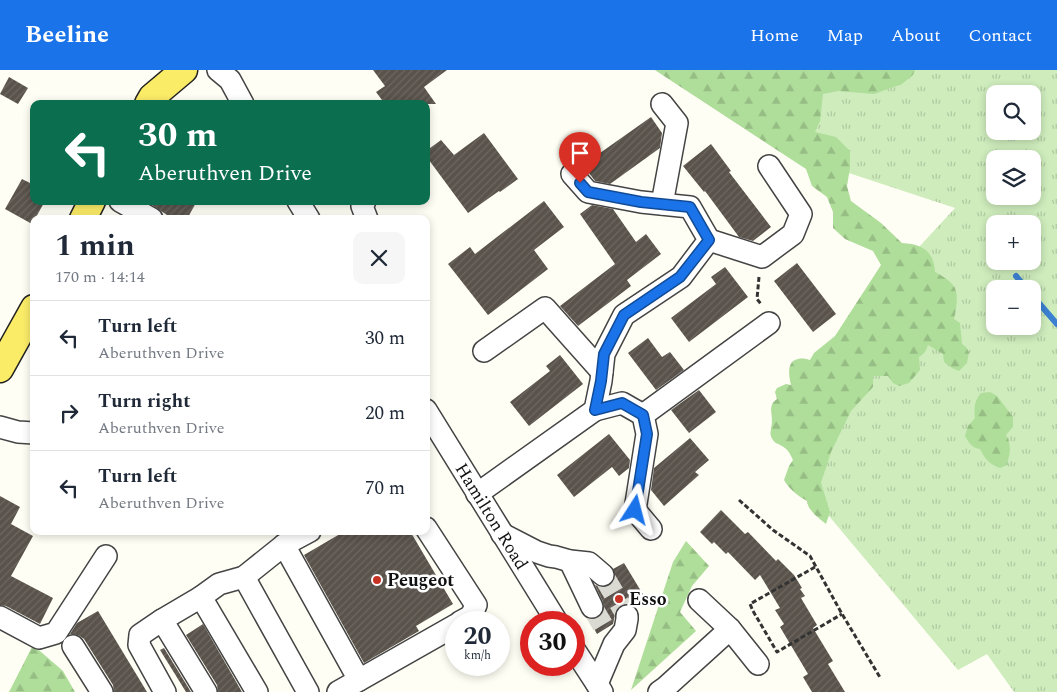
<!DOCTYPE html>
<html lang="en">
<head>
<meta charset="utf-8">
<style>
	body { margin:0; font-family:Spectral,serif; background:#f6f6f7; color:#1f2937; height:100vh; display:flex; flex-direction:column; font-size:19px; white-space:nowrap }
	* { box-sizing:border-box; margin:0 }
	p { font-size:16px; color:#747a83 }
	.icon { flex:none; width:28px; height:28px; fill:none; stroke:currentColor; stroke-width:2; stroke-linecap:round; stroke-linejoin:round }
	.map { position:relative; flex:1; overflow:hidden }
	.drawer { position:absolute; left:30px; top:145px; width:400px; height:320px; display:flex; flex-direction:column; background:#fff; border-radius:10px; box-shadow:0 2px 8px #0003 }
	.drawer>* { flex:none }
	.top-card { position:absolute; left:30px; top:30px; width:400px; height:105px; border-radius:10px; box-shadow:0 2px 8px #0003; background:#0b6e4f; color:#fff; overflow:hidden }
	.controls { position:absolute; left:986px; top:15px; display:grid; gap:10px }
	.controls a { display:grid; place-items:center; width:55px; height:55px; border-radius:10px; background:#fff; box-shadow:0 2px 8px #0003; font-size:25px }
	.speed { position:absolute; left:445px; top:541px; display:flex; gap:10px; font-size:25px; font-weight:700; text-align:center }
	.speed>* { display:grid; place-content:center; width:65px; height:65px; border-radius:50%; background:#fff; box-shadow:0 2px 8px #0003; line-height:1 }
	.speed small { font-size:12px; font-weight:400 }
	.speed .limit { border:8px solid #d22; background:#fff; color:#111 }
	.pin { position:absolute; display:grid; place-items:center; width:42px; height:42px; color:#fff; margin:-51px -21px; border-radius:50% 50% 50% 0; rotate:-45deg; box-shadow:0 0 5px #0007 }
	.pin .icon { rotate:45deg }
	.me { position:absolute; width:55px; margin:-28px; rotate:9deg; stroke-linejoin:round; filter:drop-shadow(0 0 4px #0008) }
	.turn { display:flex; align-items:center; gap:18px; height:105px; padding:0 25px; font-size:22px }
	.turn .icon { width:65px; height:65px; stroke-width:2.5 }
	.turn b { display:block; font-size:35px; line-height:42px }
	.round { display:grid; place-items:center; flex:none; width:52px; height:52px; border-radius:10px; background:#f6f6f7 }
	.overview { display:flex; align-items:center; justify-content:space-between; height:85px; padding:0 25px }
	h1 { font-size:30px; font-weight:700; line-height:38px }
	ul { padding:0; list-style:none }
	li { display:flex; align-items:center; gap:15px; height:75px; padding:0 25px; border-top:1px solid #e0e1e3 }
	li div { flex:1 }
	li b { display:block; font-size:19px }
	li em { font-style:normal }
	header { display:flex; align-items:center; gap:30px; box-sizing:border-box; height:70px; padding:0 25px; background:#1a73e8; color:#fff }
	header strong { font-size:24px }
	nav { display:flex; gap:28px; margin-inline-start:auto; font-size:18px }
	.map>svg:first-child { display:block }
</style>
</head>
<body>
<header>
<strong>Beeline</strong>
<nav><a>Home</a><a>Map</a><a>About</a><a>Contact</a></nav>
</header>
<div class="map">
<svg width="1057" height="622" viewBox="0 0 1057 622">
	<defs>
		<pattern id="grass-tufts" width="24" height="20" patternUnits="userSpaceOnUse" patternTransform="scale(1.25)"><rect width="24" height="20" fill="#ceecbc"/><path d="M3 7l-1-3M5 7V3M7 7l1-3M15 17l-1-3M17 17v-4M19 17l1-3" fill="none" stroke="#b0c9a1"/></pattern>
		<pattern id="forest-firs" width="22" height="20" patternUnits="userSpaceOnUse" patternTransform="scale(1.25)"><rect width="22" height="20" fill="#afdd9a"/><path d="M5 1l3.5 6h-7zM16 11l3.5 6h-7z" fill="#96bd84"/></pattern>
		<pattern id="building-hatch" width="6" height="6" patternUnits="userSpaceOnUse" patternTransform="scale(1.25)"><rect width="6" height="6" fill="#5a534c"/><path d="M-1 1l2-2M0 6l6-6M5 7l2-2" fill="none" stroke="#6d6762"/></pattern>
	</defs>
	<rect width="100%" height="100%" fill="#fffef4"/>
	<!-- grass -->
	<path fill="url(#grass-tufts)" fill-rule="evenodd" d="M655,0H1057V622H1014L987,584L958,600L803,415L872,228L955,138L776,79ZM995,24H1032V61H995ZM995,89H1032V126H995ZM995,154H1032V191H995ZM995,219H1032V256H995Z"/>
	<!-- forest -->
	<g fill="url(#forest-firs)">
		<path d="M655,0H915L913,5L902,14L874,24L838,21L823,24L820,51L815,62L836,67L850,81V98L847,116L851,131L881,153L902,173C922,174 934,181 935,202C960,215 959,223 954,249L960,253L962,274L966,277L969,282L967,293L959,301L952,298L944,292L943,284L928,275C926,281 924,284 919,287L920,300L909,313L899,316L893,313L888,306H873V317L851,341L831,382L821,413L830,442L826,454C819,448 808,441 807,431C798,426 789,419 784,410L789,396L793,390C790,383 787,378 780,375C775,372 776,374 773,370C768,364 772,358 772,351C772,342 768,335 777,329L775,322L777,318L786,314L791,315C789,307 786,291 798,289C802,288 807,289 810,290L814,283L835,266L881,195L873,181L845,169L833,158V142L827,127L812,116L806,99Z"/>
		<path d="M990,322L997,326L1013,347V357L1006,365C1012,377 1010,382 1007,395L1000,398C989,394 985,389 980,379C972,378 969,373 965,366L968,356L975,348C974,338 974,331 981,323Z"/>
		<path d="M686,471L709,496L692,516L680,542L696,561L631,620L673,492Z"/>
		<path d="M33,575L63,601L75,622H9Z"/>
	</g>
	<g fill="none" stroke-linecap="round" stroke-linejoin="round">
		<!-- stream -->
		<g stroke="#3c81d1" stroke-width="6">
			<path d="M1016,206L1027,219"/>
			<path d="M1032,225L1057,254"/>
		</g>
	</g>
	<!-- building -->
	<g fill="url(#building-hatch)">
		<path d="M373,0H447L424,17L436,34H385L376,22L385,16Z"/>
		<path d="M9,7L28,18L18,34L0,24Z"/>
		<path d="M651,47L662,63L660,78L610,114L595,111L583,95Z"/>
		<path d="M484,63L518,109L500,122L499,121L468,143L426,86V81L441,70L454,85Z"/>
		<path d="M711,74L731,101L729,102L771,157L753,171L739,167L705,121L704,122L683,96Z"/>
		<path d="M22,109L34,115V131H45L35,149H34L32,154L5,139Z"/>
		<path d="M146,131H197L187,149H173Z"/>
		<path d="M544,131L564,157L534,180L548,199L488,245L448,194L470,177L475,184Z"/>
		<path d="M592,135L613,139L636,172L646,164L661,184L627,210L631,216L578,256L560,236L615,194L580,144Z"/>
		<path d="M797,193L836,244L813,262L774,211Z"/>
		<path d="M725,197L748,227L689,272L671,248L716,214L711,207Z"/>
		<path d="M648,268L662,287L670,282L684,300L656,320L628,283Z"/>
		<path d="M560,285L583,314L529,356L510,332L550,301L546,296Z"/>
		<path d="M699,320L716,342L689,363L671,340Z"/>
		<path d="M609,364L630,390L629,398L619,406L612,397L574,427L557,405Z"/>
		<path d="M690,368L709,390L695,402L699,405L664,436L651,420L654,398Z"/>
		<path d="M0,426L20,437L11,454L33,466L11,506L53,528L40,554L6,536L0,535Z"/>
		<path d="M721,440L745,464L748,462L776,491L778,489L794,505L802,518L800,519L805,526L801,528L817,555L813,558L833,591L828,594L845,622H812L803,607L808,604L780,557L784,554L775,540L780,538L760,505L755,510L728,482L726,484L714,472L712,474L700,462Z"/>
		<path d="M345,461H410L453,534L416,556L419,561L364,593L304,485Z"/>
		<path d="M624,493L644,526L632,533L633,535L627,534L620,535L616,540L613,554L597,564L588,548L592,549L598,548L602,544L604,538L603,532L595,515L601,517H608L612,513L615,507L613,499Z"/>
		<path d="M98,541L147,622H114L113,615L84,569L78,565L70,564L77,553Z"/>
		<path d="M203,554L242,622H218L217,615L186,565Z"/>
		<path d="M164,578L191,622H186L160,580Z"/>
	</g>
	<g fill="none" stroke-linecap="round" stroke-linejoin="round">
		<!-- minor-tunnel -->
		<g stroke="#dbdad2" stroke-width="21" stroke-dasharray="21 11" stroke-linecap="butt">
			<path d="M603,505L627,546"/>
			<path d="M592,537L605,559"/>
		</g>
		<defs>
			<g id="minor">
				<path d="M218,0L230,10L243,34"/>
				<path d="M662,34L677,53L662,134"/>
				<path d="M120,131L152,149"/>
				<path d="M298,131L309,149"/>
				<path d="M365,131L362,136L367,149"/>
				<path d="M709,170L762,187L793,164L801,144L769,96"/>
				<path d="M484,281L545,238L602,302"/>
				<path id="s1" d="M426,340L557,552"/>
				<path d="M595,340L622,333L643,345L647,364L635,440L651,459"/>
				<path d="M643,345L769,253"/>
				<path d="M0,357L18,362L34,363"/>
				<path d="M477,424L595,340L601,311L604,284L624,245L681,207L709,170L690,137L641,132L588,122L572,104"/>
				<path d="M426,458L476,535L471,546L460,552"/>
				<path d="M502,464L537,482L549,486L556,487L570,491L589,493L603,505"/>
				<path d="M284,475L359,610"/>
				<path d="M570,491L592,537"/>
				<path d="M244,507L308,622"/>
				<path d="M201,527L162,550L206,622"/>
				<path d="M699,530L730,559L758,594"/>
				<path d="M0,547L39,568L56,563L106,486"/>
				<path d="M162,550L140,565L139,575L165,622"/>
				<path d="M73,576L102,622"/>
				<path d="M574,579L602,622"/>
				<path d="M597,614L614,574L625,560L627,549V546"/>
				<path d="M257,622L201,527L219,514L244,507L284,475L310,461"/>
				<path d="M338,622L456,555"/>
				<path d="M659,622L666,617L730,559"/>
			</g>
			<g id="major">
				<path d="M148,34L152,27L184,0"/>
				<path d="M83,149L92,131"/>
				<path d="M0,299L34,238"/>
			</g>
		</defs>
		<!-- minor casing -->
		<use href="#minor" stroke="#444" stroke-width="24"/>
		<!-- major casing -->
		<use href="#major" stroke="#222" stroke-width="29"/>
		<!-- path -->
		<g stroke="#333" stroke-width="3" stroke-dasharray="5 2.5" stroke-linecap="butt">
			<path d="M759,207L757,229L761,234"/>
			<path d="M739,430L773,460L810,486L842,544L881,609"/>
			<path d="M815,497L750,534L753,541L777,582L842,544"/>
		</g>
		<!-- minor -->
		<use href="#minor" stroke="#fff" stroke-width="21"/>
		<!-- major -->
		<use href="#major" stroke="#fbec68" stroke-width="26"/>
	</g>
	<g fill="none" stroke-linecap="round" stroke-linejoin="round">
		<defs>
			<path id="route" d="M580,113L588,122L641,132L690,137L709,170L680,207L624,245L604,284L601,311L595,340L622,333L643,345L647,364L635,440"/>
		</defs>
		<!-- route casing -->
		<use href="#route" stroke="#114b97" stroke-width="12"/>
		<!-- route -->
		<use href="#route" stroke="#1a73e8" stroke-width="9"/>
	</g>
	<!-- markers -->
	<g fill="#c63223" stroke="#fff" stroke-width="2">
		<circle cx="377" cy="510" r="5"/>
		<circle cx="619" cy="529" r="5"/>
	</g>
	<g text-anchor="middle" stroke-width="5" stroke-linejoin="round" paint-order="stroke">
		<!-- street labels -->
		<g font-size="18" fill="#111" stroke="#fff">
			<text dy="6" stroke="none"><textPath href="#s1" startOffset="125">Hamilton Road</textPath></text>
		</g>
		<!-- poi labels -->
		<g font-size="18" font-weight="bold" fill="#111" stroke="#fff" text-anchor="start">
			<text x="387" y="516">Peugeot</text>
			<text x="629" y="535">Esso</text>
		</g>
	</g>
</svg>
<div class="controls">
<a><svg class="icon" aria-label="search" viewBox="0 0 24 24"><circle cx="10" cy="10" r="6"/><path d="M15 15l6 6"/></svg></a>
<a><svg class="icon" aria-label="layers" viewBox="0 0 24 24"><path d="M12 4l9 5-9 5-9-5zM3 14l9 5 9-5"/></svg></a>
<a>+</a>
<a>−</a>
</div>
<div class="speed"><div>20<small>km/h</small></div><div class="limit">30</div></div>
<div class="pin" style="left:580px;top:113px;background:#d93025"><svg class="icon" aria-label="arrive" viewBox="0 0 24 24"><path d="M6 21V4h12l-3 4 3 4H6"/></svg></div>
<svg class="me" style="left:635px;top:440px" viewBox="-20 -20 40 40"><path d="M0-17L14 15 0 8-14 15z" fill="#1a73e8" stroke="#fff" stroke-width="4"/></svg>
<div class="top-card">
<div class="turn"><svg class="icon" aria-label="left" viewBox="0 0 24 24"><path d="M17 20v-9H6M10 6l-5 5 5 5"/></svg><div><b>30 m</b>Aberuthven Drive</div></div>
</div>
<section class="drawer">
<div class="overview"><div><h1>1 min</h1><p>170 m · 14:14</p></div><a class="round"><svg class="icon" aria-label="close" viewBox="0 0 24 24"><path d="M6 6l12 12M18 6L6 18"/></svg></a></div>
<ul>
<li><svg class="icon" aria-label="left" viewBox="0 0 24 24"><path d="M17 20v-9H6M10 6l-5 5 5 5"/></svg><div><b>Turn left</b><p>Aberuthven Drive</p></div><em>30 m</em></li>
<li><svg class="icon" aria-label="right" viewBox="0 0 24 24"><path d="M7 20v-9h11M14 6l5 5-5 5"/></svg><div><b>Turn right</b><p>Aberuthven Drive</p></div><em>20 m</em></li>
<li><svg class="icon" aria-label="left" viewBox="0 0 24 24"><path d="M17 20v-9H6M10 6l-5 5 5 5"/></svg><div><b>Turn left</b><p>Aberuthven Drive</p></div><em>70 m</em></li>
</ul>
</section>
</div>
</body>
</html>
